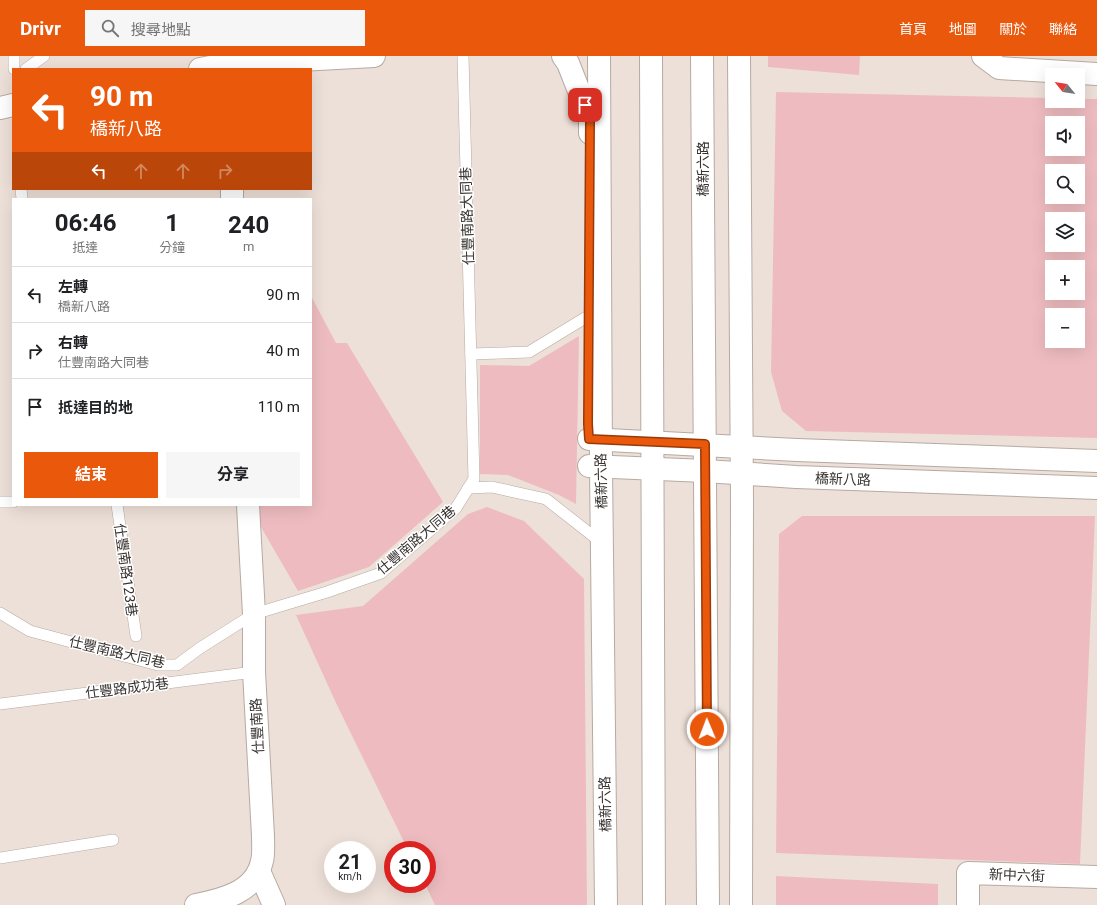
<!DOCTYPE html>
<html lang="zh-TW">
<head>
<meta charset="utf-8">
<style>
	body { margin:0; font-family:Roboto,"Noto Sans TC",sans-serif; background:#f6f6f6; color:#202124; height:100vh; display:flex; flex-direction:column; font-size:15px; white-space:nowrap }
	* { box-sizing:border-box; margin:0 }
	p { font-size:13px; color:#757577 }
	.icon { flex:none; width:22px; height:22px; fill:none; stroke:currentColor; stroke-width:2; stroke-linecap:round; stroke-linejoin:round }
	.map { position:relative; flex:1; overflow:hidden }
	.side { position:absolute; left:12px; top:142px; width:300px; height:308px; display:flex; flex-direction:column; background:#fff; border-radius:0px; box-shadow:0 4px 16px #0002 }
	.side>* { flex:none }
	.guide { position:absolute; left:12px; top:12px; width:300px; height:122px; border-radius:0px; box-shadow:0 4px 16px #0002; background:#ea580c; color:#fff; overflow:hidden }
	.needle { width:26px; rotate:300deg }
	.tools { position:absolute; left:1045px; top:12px; display:grid; gap:8px }
	.tools a { display:grid; place-items:center; width:40px; height:40px; border-radius:0px; background:#fff; box-shadow:0 4px 16px #0002; font-size:20px }
	.speed { position:absolute; left:324px; top:785px; display:flex; gap:8px; font-size:20px; font-weight:700; text-align:center }
	.speed>* { display:grid; place-content:center; width:52px; height:52px; border-radius:50%; background:#fff; box-shadow:0 4px 16px #0002; line-height:1 }
	.speed small { font-size:10px; font-weight:400 }
	.speed .limit { border:6px solid #d22; background:#fff; color:#111 }
	.pin { position:absolute; display:grid; place-items:center; width:34px; height:34px; color:#fff; margin:-17px; border-radius:8px; box-shadow:0 2px 6px #0006 }
	.me { position:absolute; width:44px; margin:-22px; rotate:359deg; stroke-linejoin:round; filter:drop-shadow(0 0 3px #0008) }
	.turn { display:flex; align-items:center; gap:14px; height:84px; padding:0 12px; font-size:18px }
	.turn .icon { width:52px; height:52px; stroke-width:2.5 }
	.turn b { display:block; font-size:28px; line-height:34px }
	.lanes { display:flex; align-items:center; height:38px; padding:0 12px; background:#0003; justify-content:center; gap:20px; direction:ltr }
	.lanes .off { opacity:.35 }
	.eta { display:flex; justify-content:space-evenly; align-items:center; height:68px; text-align:center }
	.eta b { font-size:24px; font-weight:700; line-height:28px }
	.primary-button { display:flex; gap:8px; margin-top:auto; padding:8px 12px }
	.primary-button a { flex:1; height:46px; border-radius:0px; background:#ea580c; color:#fff; font-size:16px; font-weight:700; line-height:46px; text-align:center }
	.primary-button a+a { background:#f6f6f6; color:#202124 }
	ul { padding:0; list-style:none }
	li { display:flex; align-items:center; gap:12px; height:56px; padding:0 12px; border-top:1px solid #e0e0e0 }
	li div { flex:1 }
	li b { display:block; font-size:15px }
	li em { font-style:normal }
	header { display:flex; align-items:center; gap:24px; box-sizing:border-box; height:56px; padding:0 20px; background:#ea580c; color:#fff }
	header strong { font-size:19px }
	nav { display:flex; gap:22px; margin-inline-start:auto; font-size:14px }
	.search { width:280px; height:36px; background:#f6f6f6; display:flex; align-items:center; gap:10px; box-sizing:border-box; padding:0 14px; border-radius:0px; color:#757577; font-size:15px }
	.map>svg:first-child { display:block }
</style>
</head>
<body>
<header>
<strong>Drivr</strong>
<div class="search"><svg class="icon" aria-label="search" viewBox="0 0 24 24"><circle cx="10" cy="10" r="6"/><path d="M15 15l6 6"/></svg>搜尋地點</div>
<nav><a>首頁</a><a>地圖</a><a>關於</a><a>聯絡</a></nav>
</header>
<div class="map">
<svg width="1097" height="849" viewBox="0 0 1097 849">
	<rect width="100%" height="100%" fill="#ede0d8"/>
	<!-- green -->
	<g fill="#eebcc0" fill-rule="evenodd">
		<path d="M768,0H860L859,19L768,11Z"/>
		<path d="M776,36L1052,42V45H1078V43H1097V382L806,375L782,355L771,316ZM1052,67H1078V93H1052ZM1052,115H1078V141H1052ZM1052,163H1078V189H1052ZM1052,211H1078V237H1052ZM1052,259H1078V285H1052Z"/>
		<path d="M311,240L336,287H347L443,446L369,511L298,535L254,459V449H311Z"/>
		<path d="M579,280L576,448L559,439L508,419L480,418V309L529,310Z"/>
		<path d="M487,451L524,465L584,523L587,849H435L425,828H427V794H408L336,647L296,559L363,550L468,458Z"/>
		<path d="M802,460H1095L1080,808L776,797L779,478Z"/>
		<path d="M776,820L938,828V849H776Z"/>
	</g>
	<g fill="none" stroke-linecap="round" stroke-linejoin="round">
		<defs>
			<g id="lane">
				<path d="M14,0V13"/>
				<path d="M26,13L44,0"/>
				<path d="M21,133L22,143"/>
				<path d="M471,298L529,296L590,259"/>
				<path d="M468,432L492,431L546,443L602,487"/>
				<path d="M0,446H13"/>
				<path d="M117,449L136,580"/>
				<path d="M0,557L30,575L158,609H177L200,592L254,558L327,536L381,517L456,452L474,423L463,0"/>
				<path d="M0,648L254,616"/>
				<path d="M0,802L113,784"/>
			</g>
			<g id="street">
				<path d="M563,0L568,7L590,63V77"/>
				<path d="M599,0L601,411L606,849"/>
				<path d="M651,0L654,849"/>
				<path d="M702,0L708,849"/>
				<path d="M739,0L742,445L741,849"/>
				<path d="M983,0L999,12L1097,18"/>
				<path d="M200,13L226,8L374,0"/>
				<path d="M0,52L13,49"/>
				<path d="M232,133V143"/>
				<path d="M589,383L797,394L1097,405"/>
				<path d="M589,410L705,415L796,421L1097,432"/>
				<path d="M259,815L274,849"/>
				<path d="M196,849C222,844 256,836 262,805C264,798 263,788 263,780L254,616V558L248,449"/>
				<path d="M968,849V817L1097,821"/>
			</g>
		</defs>
		<!-- lane casing -->
		<use href="#lane" stroke="#b6aaa2" stroke-width="12"/>
		<!-- street casing -->
		<use href="#street" stroke="#b6aaa2" stroke-width="24"/>
		<!-- lane -->
		<use href="#lane" stroke="#fff" stroke-width="11"/>
		<!-- street -->
		<use href="#street" stroke="#fff" stroke-width="22"/>
	</g>
	<g fill="none" stroke-linecap="round" stroke-linejoin="round">
		<defs>
			<path id="route" d="M585,49L590,63L588,368L589,383L705,388L707,673"/>
		</defs>
		<!-- route casing -->
		<use href="#route" stroke="#983908" stroke-width="10"/>
		<!-- route -->
		<use href="#route" stroke="#ea580c" stroke-width="7"/>
	</g>
	<g text-anchor="middle" stroke-width="3" stroke-linejoin="round" paint-order="stroke">
		<!-- street labels -->
		<g font-size="14" fill="#383330" stroke="#fff">
			<text transform="translate(703 113) rotate(-90)" y="5">橋新六路</text>
			<text transform="translate(467 160) rotate(-92)" y="5">仕豐南路大同巷</text>
			<text transform="translate(843 423) rotate(2)" y="5">橋新八路</text>
			<text transform="translate(601 425) rotate(-91)" y="5">橋新六路</text>
			<text transform="translate(416 484) rotate(-40)" y="5">仕豐南路大同巷</text>
			<text transform="translate(126 514) rotate(82)" y="5">仕豐南路123巷</text>
			<text transform="translate(117 596) rotate(13)" y="5">仕豐南路大同巷</text>
			<text transform="translate(127 632) rotate(-7)" y="5">仕豐路成功巷</text>
			<text transform="translate(257 670) rotate(-93)" y="5">仕豐南路</text>
			<text transform="translate(605 748) rotate(-91)" y="5">橋新六路</text>
			<text transform="translate(1017 819) rotate(2)" y="5">新中六街</text>
		</g>
	</g>
</svg>
<div class="tools">
<a><svg class="needle" viewBox="-14 -14 28 28"><path d="M0-13l5 13h-10z" fill="#e53935"/><path d="M0 13l5-13h-10z" fill="#757577"/></svg></a>
<a><svg class="icon" aria-label="sound" viewBox="0 0 24 24"><path d="M4 9h4l5-4v14l-5-4H4zM17 9q2 3 0 6"/></svg></a>
<a><svg class="icon" aria-label="search" viewBox="0 0 24 24"><circle cx="10" cy="10" r="6"/><path d="M15 15l6 6"/></svg></a>
<a><svg class="icon" aria-label="layers" viewBox="0 0 24 24"><path d="M12 4l9 5-9 5-9-5zM3 14l9 5 9-5"/></svg></a>
<a>+</a>
<a>−</a>
</div>
<div class="speed"><div>21<small>km/h</small></div><div class="limit">30</div></div>
<div class="pin" style="left:585px;top:49px;background:#d93025"><svg class="icon" aria-label="arrive" viewBox="0 0 24 24"><path d="M6 21V4h12l-3 4 3 4H6"/></svg></div>
<svg class="me" style="left:707px;top:673px" viewBox="-20 -20 40 40"><circle r="17" fill="#ea580c" stroke="#fff" stroke-width="3"/><path d="M0-11L8 9 0 5-8 9z" fill="#fff"/></svg>
<div class="guide">
<div class="turn"><svg class="icon" aria-label="left" viewBox="0 0 24 24"><path d="M17 20v-9H6M10 6l-5 5 5 5"/></svg><div><b>90 m</b>橋新八路</div></div>
<div class="lanes"><svg class="icon" aria-label="left" viewBox="0 0 24 24"><path d="M17 20v-9H6M10 6l-5 5 5 5"/></svg><svg class="icon off" aria-label="ahead" viewBox="0 0 24 24"><path d="M12 20V5M6 11l6-6 6 6"/></svg><svg class="icon off" aria-label="ahead" viewBox="0 0 24 24"><path d="M12 20V5M6 11l6-6 6 6"/></svg><svg class="icon off" aria-label="right" viewBox="0 0 24 24"><path d="M7 20v-9h11M14 6l5 5-5 5"/></svg></div>
</div>
<section class="side">
<div class="eta">
<div><b>06:46</b><p>抵達</p></div>
<div><b>1</b><p>分鐘</p></div>
<div><b>240</b><p>m</p></div>
</div>
<ul>
<li><svg class="icon" aria-label="left" viewBox="0 0 24 24"><path d="M17 20v-9H6M10 6l-5 5 5 5"/></svg><div><b>左轉</b><p>橋新八路</p></div><em>90 m</em></li>
<li><svg class="icon" aria-label="right" viewBox="0 0 24 24"><path d="M7 20v-9h11M14 6l5 5-5 5"/></svg><div><b>右轉</b><p>仕豐南路大同巷</p></div><em>40 m</em></li>
<li><svg class="icon" aria-label="arrive" viewBox="0 0 24 24"><path d="M6 21V4h12l-3 4 3 4H6"/></svg><div><b>抵達目的地</b></div><em>110 m</em></li>
</ul>
<div class="primary-button"><a>結束</a><a>分享</a></div>
</section>
</div>
</body>
</html>
